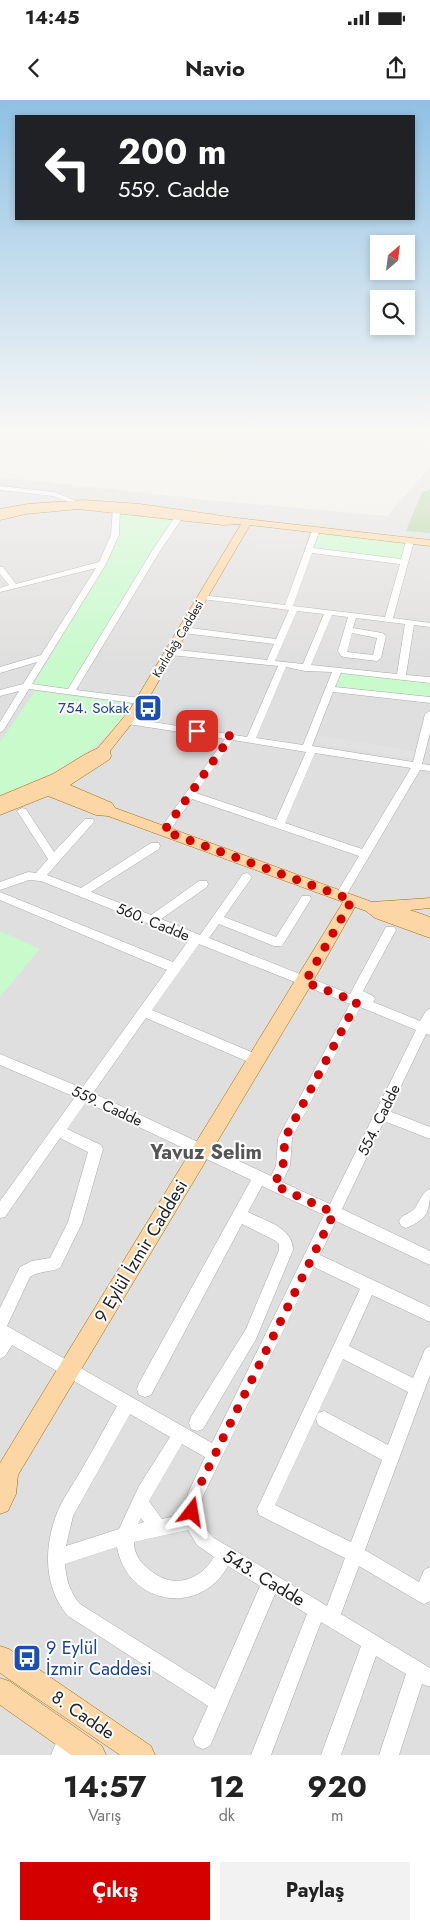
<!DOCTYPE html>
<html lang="tr">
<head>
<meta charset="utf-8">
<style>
	body { margin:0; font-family:Jost,sans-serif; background:#f2f2f2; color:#222; height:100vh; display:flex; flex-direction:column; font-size:19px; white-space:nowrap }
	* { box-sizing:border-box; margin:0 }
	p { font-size:16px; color:#767676 }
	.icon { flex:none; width:28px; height:28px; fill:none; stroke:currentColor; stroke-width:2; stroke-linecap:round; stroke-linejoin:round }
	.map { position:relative; height:1655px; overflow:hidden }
	.side { display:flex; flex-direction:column; background:#fff; flex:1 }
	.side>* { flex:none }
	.top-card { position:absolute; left:15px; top:15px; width:400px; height:105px; border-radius:0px; box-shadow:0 2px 8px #0003; background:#202124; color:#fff; overflow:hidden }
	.needle { width:32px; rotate:28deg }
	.tools { position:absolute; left:370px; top:135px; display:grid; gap:10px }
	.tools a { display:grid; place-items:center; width:45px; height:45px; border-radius:0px; background:#fff; box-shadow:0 2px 8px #0003; font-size:25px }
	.pin { position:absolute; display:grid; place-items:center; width:42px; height:42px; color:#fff; margin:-21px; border-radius:10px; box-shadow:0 2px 8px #0006 }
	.me { position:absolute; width:55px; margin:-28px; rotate:14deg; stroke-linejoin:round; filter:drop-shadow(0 0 4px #0008) }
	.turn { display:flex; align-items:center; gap:18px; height:105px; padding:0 20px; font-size:22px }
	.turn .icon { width:65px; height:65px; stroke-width:2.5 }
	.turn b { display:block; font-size:35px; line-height:42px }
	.eta { display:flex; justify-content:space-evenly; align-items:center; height:85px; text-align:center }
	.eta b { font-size:30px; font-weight:700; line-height:35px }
	.cta { display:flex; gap:10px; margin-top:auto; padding:10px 20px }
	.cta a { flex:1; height:58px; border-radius:0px; background:#d40000; color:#fff; font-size:20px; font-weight:700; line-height:58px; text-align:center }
	.cta a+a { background:#f2f2f2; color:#222 }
	.status { display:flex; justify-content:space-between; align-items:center; height:35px; padding:0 25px; background:#fff; direction:ltr }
	.status svg { height:14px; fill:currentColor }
	header { display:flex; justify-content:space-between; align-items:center; height:65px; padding:0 20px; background:#fff; font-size:22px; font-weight:700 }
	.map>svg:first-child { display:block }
</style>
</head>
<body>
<div class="status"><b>14:45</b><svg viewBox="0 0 49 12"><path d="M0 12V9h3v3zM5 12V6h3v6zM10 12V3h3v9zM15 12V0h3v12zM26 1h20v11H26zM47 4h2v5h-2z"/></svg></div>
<header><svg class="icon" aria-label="back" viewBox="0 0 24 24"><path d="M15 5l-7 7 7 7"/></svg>Navio<svg class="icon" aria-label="share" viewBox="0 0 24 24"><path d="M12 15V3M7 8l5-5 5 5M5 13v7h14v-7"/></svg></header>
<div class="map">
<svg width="430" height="1655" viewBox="0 0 430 1655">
	<rect width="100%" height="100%" fill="#f2efe9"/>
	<!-- residential -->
	<path fill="#e0dfdf" d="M430,367V1655H0V377L208,400L387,416Z"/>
	<!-- farmland -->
	<path fill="#eef0d5" d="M212,331H239L257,341L238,348L222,339L215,353L217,358L208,359L199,346Z"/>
	<!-- forest -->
	<path fill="#add19e" d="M430,389V433L406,431L422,392Z"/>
	<!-- park -->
	<g fill="#c8facc">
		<path d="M120,413L175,419L146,460L69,590L33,585L109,460L119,436Z"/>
		<path d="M319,432L405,442L401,460L312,449Z"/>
		<path d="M341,573L430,582V598L336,588Z"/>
		<path d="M35,591L131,604C107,650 47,678 0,695V642Z"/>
		<path d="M0,831L40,849L0,897Z"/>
	</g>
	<!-- parking -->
	<path fill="#e2e2e2" d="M321,636L415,651L413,659L319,643Z"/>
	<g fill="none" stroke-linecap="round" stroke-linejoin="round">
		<defs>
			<g id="minor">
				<path d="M0,386L54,392L79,402L75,404L53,396L0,390Z"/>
				<path d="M113,408L120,410L119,435L106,464L32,584L68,589L152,451L176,415H179L183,417L160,451L76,590L140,598L145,601L140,604L29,589L3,631L0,632V622L19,591L0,596V590L23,584L37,562L0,573V567L41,555L96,468L0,492V488L9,485L0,474V467H3L16,484L99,462L111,435Z"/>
				<path d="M313,428L320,430L313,448L401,459L406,441L413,439L414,441L393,518L430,523V527L414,525L406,575L430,577V583L341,573L335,587L430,597V603L333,592L312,646L413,662L425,614L430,611V633L422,664L430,665V671L420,670L344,799L340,800L335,796L359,756L192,699L168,733H160L159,731L160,729L225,639L128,624L123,621L128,618L247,637L278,566L170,555L166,552L170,549L267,560L274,544L183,533L179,530L183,527L276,539L289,510L202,499L198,497L202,495L285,505ZM312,453L400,464L385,517L293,506ZM297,511L324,514L303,564L275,561ZM332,515L348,517L338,551L341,556L344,557L377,561L381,558L386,536L382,533L353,528L356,518L405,524L397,574L311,565ZM352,533L377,538L373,555L347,552ZM286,567L305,571L332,572L303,645L256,638ZM233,640L306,652L276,720L196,693ZM315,653L411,668L362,749L285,723Z"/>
				<path d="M22,708L26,709L54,752L85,719H93L94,721L93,723L47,775L81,788L151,743H159L160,746L159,749L91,792L151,815L199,781H207L208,784L207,787L161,819L200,835L243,774L247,773L252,777L224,817L276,837L302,796H310L311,799L282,846H274L219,824L209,838L350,894L386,827H394L396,830L363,891L373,896L375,899L373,902L420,921L426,911L430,909V935L426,934L389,1011L430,1027V1039L384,1021L342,1109L430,1151V1165L336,1121L320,1155L430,1207V1222L372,1195L349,1246L413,1278L425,1249L430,1246V1275L365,1450L419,1482L424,1470L430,1467V1501L424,1504L418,1501L359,1466L341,1514L430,1568V1587L422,1584L399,1655H379L406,1574L376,1556L341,1655H321L361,1546L321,1522L271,1655H251L307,1514L275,1494L210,1646L203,1649L196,1646L193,1639L208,1606L68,1516C41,1485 44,1439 61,1404C67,1393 73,1384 79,1374C92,1352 104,1329 117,1306L12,1245L5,1256L0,1259V1208L20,1167L32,1161L50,1158L68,1122L88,1052L60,1038L5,1117L0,1118V1101L75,997L0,965V954L82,988L167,870L0,800V792L173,862L189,840L41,781L29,780L0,790V782L28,772L36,773L48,759L17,711ZM199,844L350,904L278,1038L276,1066L271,1076L93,993L146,918L253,964L257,965L261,964L263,960L261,956L152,910ZM360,907L416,930L330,1104L282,1082L290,1066L292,1038ZM86,1002L251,1080L139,1283L137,1289L139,1295L145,1297L151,1295L242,1124L276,1141L279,1144V1150L246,1229L191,1317L189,1323L191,1329L197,1331L203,1329L256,1239L293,1150C293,1127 265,1121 248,1112L262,1086L324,1115L212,1343L7,1226L30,1177C38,1171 51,1172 60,1168L82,1123L103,1049L101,1045L67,1029ZM314,1167L360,1189L257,1409L259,1415L345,1458L327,1506L214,1438C201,1426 198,1413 203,1396ZM343,1259L408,1292L388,1345L324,1311L318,1313L316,1319L318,1325L382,1360L351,1442L275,1405ZM130,1314L170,1337L139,1386L119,1429L66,1446L73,1416ZM182,1344L205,1357L188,1393L184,1414L162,1419L149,1401ZM141,1418L144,1422L138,1424ZM188,1430L197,1445L214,1457C200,1481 173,1489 151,1471C141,1463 134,1455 134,1442ZM117,1447C127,1504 199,1518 228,1466L260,1486L215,1589L80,1504C70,1492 66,1480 65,1464Z"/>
				<path d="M430,1089C430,1111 428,1119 406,1128L401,1126L399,1121C402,1114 410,1114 415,1108C420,1101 422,1092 430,1089Z"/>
				<path d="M68,1628L75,1631L78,1638L71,1655H51L61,1631Z"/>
			</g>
			<g id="major">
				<path d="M84,400L140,404L237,418L430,440V446L250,425L140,613L110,651L111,656L110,659L70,685L112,703L115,708L372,802L430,798V808L410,810L430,817V838L375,818L366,811L355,807L311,885L18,1375L16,1394L8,1411L0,1414V1363L343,802L108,716L96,715L48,696L0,715V696L53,674L84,655L98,648L129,611L241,424L223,425L78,409L26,414L0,420V409L28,404Z"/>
				<path d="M0,1546L9,1549L151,1646L155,1655H120L0,1573Z"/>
				<path d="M0,1578L9,1581L102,1646L106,1655H71L0,1605Z"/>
			</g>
		</defs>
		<!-- minor casing -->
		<use href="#minor" stroke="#a9a9a9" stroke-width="1"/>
		<!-- major casing -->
		<use href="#major" stroke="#a06b00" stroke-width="1"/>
		<!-- minor -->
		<use href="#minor" fill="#fff" fill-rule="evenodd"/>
		<!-- major -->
		<use href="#major" fill="#fcd6a4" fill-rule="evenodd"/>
	</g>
	<!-- sky -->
	<linearGradient id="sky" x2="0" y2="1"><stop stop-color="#8fc0e4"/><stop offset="0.59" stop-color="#f9f8f5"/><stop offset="1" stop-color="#f9f8f5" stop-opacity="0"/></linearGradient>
	<rect width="430" height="563" fill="url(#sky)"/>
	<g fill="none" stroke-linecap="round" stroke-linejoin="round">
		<!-- route -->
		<path stroke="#d40000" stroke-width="9" stroke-dasharray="0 16.2" d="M192,1412L196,1393L334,1113L274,1085L283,1066L285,1038L357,902L305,882L352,800L164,731L231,636L197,631"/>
	</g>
	<!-- icons -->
	<defs>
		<symbol id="bus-square" viewBox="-11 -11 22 22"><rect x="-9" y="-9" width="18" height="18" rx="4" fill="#1a4fb4" stroke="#fff"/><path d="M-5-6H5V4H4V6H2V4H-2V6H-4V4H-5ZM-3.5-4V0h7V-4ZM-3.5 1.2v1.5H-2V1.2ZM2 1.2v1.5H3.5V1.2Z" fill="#fff"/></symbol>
	</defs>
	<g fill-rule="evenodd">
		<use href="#bus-square" x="132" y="592" width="32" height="32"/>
		<use href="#bus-square" x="11" y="1542" width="32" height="32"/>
	</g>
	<g text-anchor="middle" stroke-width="4" stroke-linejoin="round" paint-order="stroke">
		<!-- far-street labels -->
		<g font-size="12" fill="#222" stroke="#fff">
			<text transform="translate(178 539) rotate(-59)" y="4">Karlıdağ Caddesi</text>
		</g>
		<!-- transit labels -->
		<g font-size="15" fill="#164399" stroke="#fff" text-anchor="end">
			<text x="129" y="613">754. Sokak</text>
		</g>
		<!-- street labels -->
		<g font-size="15" fill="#222" stroke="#fff">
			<text transform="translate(153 822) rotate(22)" y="5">560. Cadde</text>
			<text transform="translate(107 1006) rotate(25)" y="5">559. Cadde</text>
			<text transform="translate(379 1020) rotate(-64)" y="5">554. Cadde</text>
		</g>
		<!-- near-street labels -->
		<g font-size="18" fill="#222" stroke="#fff">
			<text transform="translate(141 1151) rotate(-59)" y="6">9 Eylül İzmir Caddesi</text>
			<text transform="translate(264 1478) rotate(31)" y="6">543. Cadde</text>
			<text transform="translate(83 1615) rotate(34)" y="6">8. Cadde</text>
		</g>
		<!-- near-transit labels -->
		<g font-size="18" fill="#164399" stroke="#fff" text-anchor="start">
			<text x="46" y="1554">9 Eylül<tspan x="46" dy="21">İzmir Caddesi</tspan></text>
		</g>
		<!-- district labels -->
		<g font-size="20" font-weight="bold" fill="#555" stroke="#fff">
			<text x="206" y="1059">Yavuz Selim</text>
		</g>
	</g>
</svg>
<div class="tools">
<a><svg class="needle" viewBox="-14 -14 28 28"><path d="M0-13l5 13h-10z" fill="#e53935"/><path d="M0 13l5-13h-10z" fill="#767676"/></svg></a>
<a><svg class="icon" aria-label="search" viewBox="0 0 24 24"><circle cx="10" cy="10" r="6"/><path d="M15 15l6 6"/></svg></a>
</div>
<div class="pin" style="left:197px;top:631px;background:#d93025"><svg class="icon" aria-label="arrive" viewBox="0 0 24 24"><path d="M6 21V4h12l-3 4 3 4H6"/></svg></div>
<svg class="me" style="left:192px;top:1412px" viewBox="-20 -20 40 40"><path d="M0-17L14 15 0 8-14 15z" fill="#d40000" stroke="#fff" stroke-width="4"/></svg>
<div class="top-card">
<div class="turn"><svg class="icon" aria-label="left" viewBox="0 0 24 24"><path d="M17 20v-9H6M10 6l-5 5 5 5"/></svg><div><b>200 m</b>559. Cadde</div></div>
</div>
</div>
<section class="side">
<div class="eta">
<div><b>14:57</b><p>Varış</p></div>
<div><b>12</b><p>dk</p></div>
<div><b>920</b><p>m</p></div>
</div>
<div class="cta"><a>Çıkış</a><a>Paylaş</a></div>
</section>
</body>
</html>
